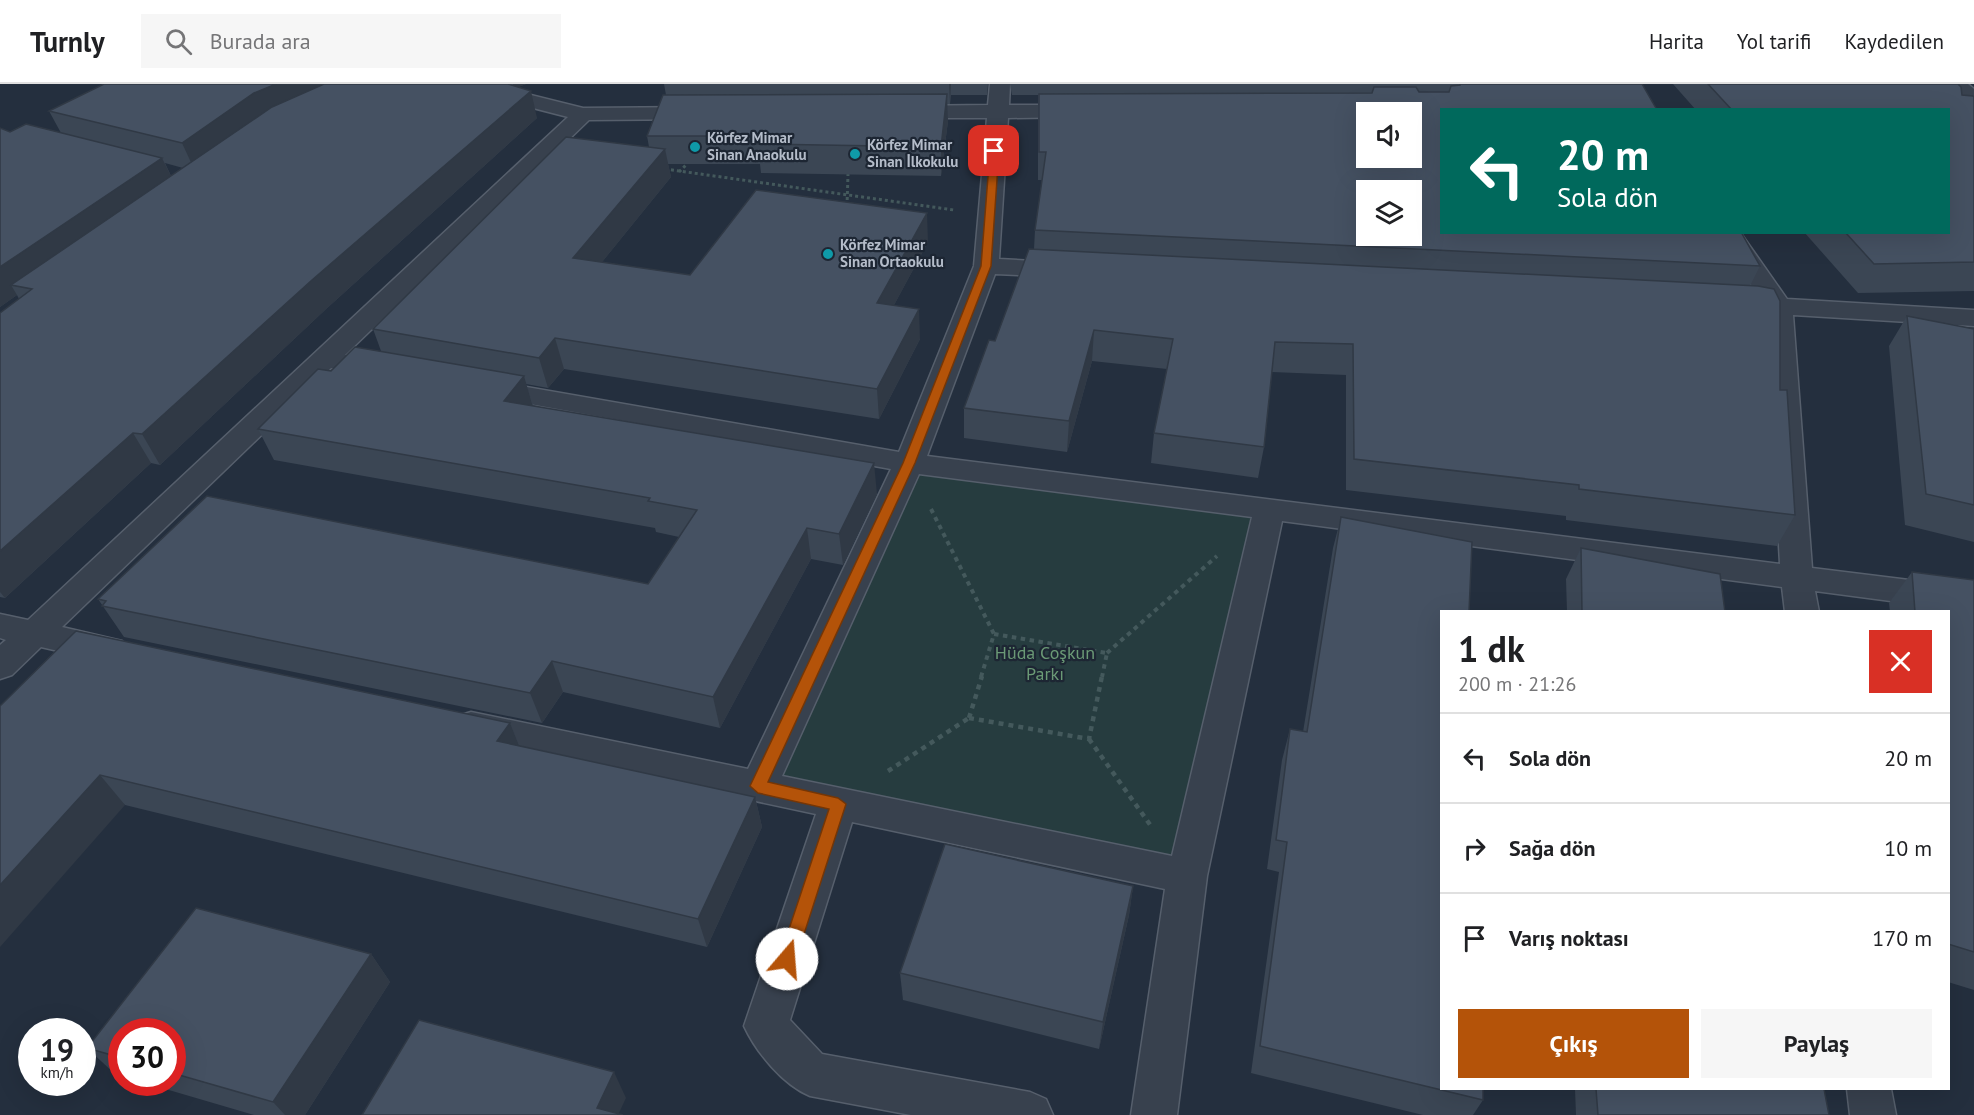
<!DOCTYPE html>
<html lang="tr">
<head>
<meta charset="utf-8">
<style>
	body { margin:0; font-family:"PT Sans",sans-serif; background:#f6f6f6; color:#202124; height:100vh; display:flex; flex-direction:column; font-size:22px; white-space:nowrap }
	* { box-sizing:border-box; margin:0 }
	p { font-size:20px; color:#757577 }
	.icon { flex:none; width:33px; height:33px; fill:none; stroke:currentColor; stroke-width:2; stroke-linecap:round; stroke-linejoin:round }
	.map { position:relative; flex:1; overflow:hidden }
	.side { position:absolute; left:1440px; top:526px; width:510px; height:480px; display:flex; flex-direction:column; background:#fff; border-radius:0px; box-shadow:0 6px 24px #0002 }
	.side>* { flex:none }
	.banner { position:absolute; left:1440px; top:24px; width:510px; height:126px; border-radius:0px; box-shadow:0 6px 24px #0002; background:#00695c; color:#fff; overflow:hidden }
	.buttons { position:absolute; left:1356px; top:18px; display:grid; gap:12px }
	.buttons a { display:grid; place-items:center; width:66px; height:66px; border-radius:0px; background:#fff; box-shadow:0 6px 24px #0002; font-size:30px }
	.speed { position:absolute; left:18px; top:934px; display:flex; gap:12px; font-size:30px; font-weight:700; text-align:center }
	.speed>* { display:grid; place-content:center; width:78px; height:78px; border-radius:50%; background:#fff; box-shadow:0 6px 24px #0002; line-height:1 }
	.speed small { font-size:15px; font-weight:400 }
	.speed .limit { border:9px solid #d22; background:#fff; color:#111 }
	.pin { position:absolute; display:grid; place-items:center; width:51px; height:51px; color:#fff; margin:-26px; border-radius:12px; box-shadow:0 3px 9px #0006 }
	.me { position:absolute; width:66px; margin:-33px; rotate:18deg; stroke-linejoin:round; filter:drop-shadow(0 0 4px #0008) }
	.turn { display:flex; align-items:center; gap:21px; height:126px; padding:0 18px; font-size:27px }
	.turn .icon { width:78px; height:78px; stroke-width:2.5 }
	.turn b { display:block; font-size:42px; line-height:51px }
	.round { display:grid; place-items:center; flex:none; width:63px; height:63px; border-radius:0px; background:#f6f6f6 }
	.head { display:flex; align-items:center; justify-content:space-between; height:102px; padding:0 18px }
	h1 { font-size:36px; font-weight:800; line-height:45px }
	.action { display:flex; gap:12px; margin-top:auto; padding:12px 18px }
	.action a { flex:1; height:69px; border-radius:0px; background:#b45309; color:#fff; font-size:24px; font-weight:800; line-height:69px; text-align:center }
	.action a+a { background:#f6f6f6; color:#202124 }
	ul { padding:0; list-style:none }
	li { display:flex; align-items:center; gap:18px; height:90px; padding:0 18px; border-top:2px solid #e0e0e0 }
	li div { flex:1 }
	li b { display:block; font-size:22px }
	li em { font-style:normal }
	header { display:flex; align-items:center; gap:36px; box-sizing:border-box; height:84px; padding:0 30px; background:#fff; border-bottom:2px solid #e0e0e0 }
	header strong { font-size:28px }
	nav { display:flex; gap:33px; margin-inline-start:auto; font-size:21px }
	.search { width:420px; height:54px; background:#f6f6f6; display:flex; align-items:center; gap:15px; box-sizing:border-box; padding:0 21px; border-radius:0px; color:#757577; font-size:22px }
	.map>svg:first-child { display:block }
</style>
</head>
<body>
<header>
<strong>Turnly</strong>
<div class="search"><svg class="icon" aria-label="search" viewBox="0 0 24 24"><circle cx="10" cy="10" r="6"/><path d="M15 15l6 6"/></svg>Burada ara</div>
<nav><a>Harita</a><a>Yol tarifi</a><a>Kaydedilen</a></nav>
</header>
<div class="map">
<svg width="1974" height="1031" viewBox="0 0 1974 1031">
	<rect width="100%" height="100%" fill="#242f3e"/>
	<!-- green -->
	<path fill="#263c3f" d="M909,379L1269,427L1187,792L758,702Z"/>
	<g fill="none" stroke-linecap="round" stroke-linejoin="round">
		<defs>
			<g id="minor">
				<path d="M452,0H487L583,24L702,23L709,25L713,29L709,33L702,35L589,36L345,271L395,280L399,286L395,292L385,294L331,284L62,543L122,557L127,566L122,575L110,579L41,563L12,591L0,595V561L6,556L0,554V530L28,536L568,33L455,4Z"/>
				<path d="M990,0H1010L1009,21H1083L1090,23L1094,27L1090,31L1083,33L1008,34L999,175L1067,179L1076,181L1079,186L1076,191L1067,193L995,190L927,372L1780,480L1766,230L1727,225L1723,220L1727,215L1760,214L1716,148H1740L1787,215L1974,226V242L1793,231L1812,484L1974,504V528L1815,507L1819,528H1785L1782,503L1282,437L1207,792L1177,1031H1131L1165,805L852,738L790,936L822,970L1030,1008L1046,1015L1053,1031H911L810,1012C783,1001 756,968 744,942L816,730L471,656L458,652L453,642L458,632L471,628L748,685L891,385L486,312L476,310L472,304L476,298L486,296L899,368L974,182L987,34H903L896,32L892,28L896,24L903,22L988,21ZM919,390L1252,433L1172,772L782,692Z"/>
				<path d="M1946,0H1968L1974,5V22L1967,20Z"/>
				<path d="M1847,1005H1891L1896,1031H1850Z"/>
			</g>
		</defs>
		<!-- minor casing -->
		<use href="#minor" stroke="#565f6c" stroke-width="3"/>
		<!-- path-far2 -->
		<g stroke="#44595c" stroke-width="3" stroke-dasharray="3 3" stroke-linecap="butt">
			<path d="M665,85L954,126"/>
			<path d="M679,88L687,80"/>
			<path d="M847,122L848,90"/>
		</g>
		<!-- path-far1 -->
		<g stroke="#44595c" stroke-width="4" stroke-dasharray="4.5 4.5" stroke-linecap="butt">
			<path d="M931,425L994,550"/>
			<path d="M1107,569L1217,472"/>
			<path d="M981,593L994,550L1107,569L1102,593"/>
		</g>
		<!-- path -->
		<g stroke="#44595c" stroke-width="4.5" stroke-dasharray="5 5" stroke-linecap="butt">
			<path d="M969,634L1089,655L1102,592"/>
			<path d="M969,634L982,592"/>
			<path d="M1089,655L1151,742"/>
			<path d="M888,687L969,634"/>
		</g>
		<!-- minor -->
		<use href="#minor" fill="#38414e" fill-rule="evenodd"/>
	</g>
	<!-- wall -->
	<g fill="#3b4654" fill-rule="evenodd">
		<path d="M104,0H526L518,3L537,34L325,226L160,381L151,379L5,514L0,513V229L19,215L17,211L0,223V44L10,48L61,49L49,27ZM165,79L183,84L171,92Z"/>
		<path d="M664,0H988L987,11H951L950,20H947L948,37L941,92L761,89L760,80H668L671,93L602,178L690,191L928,158L894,221L920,255L879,335L564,285L548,304L526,300L533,321L877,410L843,481L811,475L720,644L563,608L542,639L124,553L98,515L648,500L679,453L656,448L655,444L274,376L258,345L331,287L381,267L373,245L649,63L647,52L666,11Z"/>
		<path d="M1010,0H1642L1442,26L1760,182L1750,202L1780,306L1795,431L1777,462L1566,436V432L1346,406V291L1272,288L1264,363L1258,394L1151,379L1154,349L1167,285L1092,277L1067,368L964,354V324L995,257L1034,165L1035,146L1042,96H1038V11H1012Z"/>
		<path d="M1673,0H1958L1962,11L1974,13V207L1858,209L1804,148H1948V26H1696Z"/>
		<path d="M1907,232L1974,245V458L1905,441L1889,262Z"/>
		<path d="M1341,433L1442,528L1483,1016L1473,1031H1423L1251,989L1279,788L1267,785L1282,676L1290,645L1303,648L1333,464Z"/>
		<path d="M1581,464L1725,528H1567L1566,495Z"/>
		<path d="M1912,488L1974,496V906L1948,898V528H1890L1889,519Z"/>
		<path d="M0,622L510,639L519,661L755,713L762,743L707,863L125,721Z"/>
		<path d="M1133,802L1129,831L1099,965L903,916L900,889Z"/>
		<path d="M196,824L371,870L390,898L305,1031H254L145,999H172V948H122V992L116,991L87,964Z"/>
		<path d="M1575,1005H1824L1829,1031H1576Z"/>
	</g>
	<!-- shaded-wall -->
	<g fill="#303945">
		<path d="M276,0H348L195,87L182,59L254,9Z"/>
		<path d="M513,0H526L514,5Z"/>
		<path d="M949,0H951L950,20Z"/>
		<path d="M531,7L537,34L325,226L160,381L142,350L312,196Z"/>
		<path d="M947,10L948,37L941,92V63Z"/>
		<path d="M665,65L671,93L581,204L573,174Z"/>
		<path d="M162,74L175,100L11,201L17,211L0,223V183Z"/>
		<path d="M927,129L928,158L879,249L877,219Z"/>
		<path d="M919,225L920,255L879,335L877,305Z"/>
		<path d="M1094,246L1092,277L1067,368L1069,337Z"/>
		<path d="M555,254L564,285L548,304L539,274Z"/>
		<path d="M524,292L533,323L504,317Z"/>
		<path d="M133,349L151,379L5,514L0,508V467Z"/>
		<path d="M874,379L877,410L843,481L839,450Z"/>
		<path d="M807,444L811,475L720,644L713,613Z"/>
		<path d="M552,577L563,608L542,639L530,609Z"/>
		<path d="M510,639L522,669L497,657Z"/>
		<path d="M100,691L125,721L0,863V801Z"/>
		<path d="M755,713L762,743L707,863L698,835Z"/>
		<path d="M1133,802L1129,831L1099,965L1103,938Z"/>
		<path d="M371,870L390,898L305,1031H285L273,1018Z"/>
		<path d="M614,988L626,1014L618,1031L597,1024Z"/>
	</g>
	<!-- building -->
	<g fill="#455162" stroke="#303945" stroke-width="1.5" fill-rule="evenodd">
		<path d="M104,0H276L254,9L182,59L49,27Z"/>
		<path d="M324,0H508L531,7L312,196L142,350L133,349L0,467V229L32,205L11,201L272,23Z"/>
		<path d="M1460,0H1642L1657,26H1442V148H1741L1760,182L1035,146L1046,68H1039V10L1372,9L1374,3H1416L1419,8H1449L1451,2L1460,1ZM1366,28H1412V74H1366ZM1366,106H1412V152H1366Z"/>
		<path d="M1708,0H1958L1961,3L1962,11L1973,12L1974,13V178L1874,180L1845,148H1948V26H1732Z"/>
		<path d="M947,10L941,63L757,60L760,52H647L663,11Z"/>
		<path d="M26,40L162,74L0,183V44L10,48Z"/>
		<path d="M566,53L665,65L573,174L690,191L756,106L927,129L877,219L919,225L877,305L555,254L539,274L373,245Z"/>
		<path d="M1029,165L1758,202L1774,205L1780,217V306H1787L1795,431L1579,405V401L1354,375L1353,260L1275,258L1264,363L1154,349L1173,255L1094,246L1069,337L964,324L989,256L995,257Z"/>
		<path d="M1907,232L1974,245V421L1926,410Z"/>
		<path d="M355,263L524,292L504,317L874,379L839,450L807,444L713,613L552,577L530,609L102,522L106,517L98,515L207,412L648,500L697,426L648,417L650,414L258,345L318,285L331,287Z"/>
		<path d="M1341,433L1472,458L1469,528H1442V1005H1483V1016L1260,962L1287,758L1276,756L1290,645L1307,648Z"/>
		<path d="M1581,464L1720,490L1725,528H1582Z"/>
		<path d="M1912,488L1974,496V868L1948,860V528H1915Z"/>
		<path d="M76,547L510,639L497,657L755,713L698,835L100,691L0,801V622Z"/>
		<path d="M945,760L1133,802L1103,938L900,889Z"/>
		<path d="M196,824L371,870L273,1018L172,989V948H122V974L87,964Z"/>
		<path d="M419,936L614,988L597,1024L623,1031H362Z"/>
		<path d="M1596,1005H1824L1829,1031H1598Z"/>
	</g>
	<!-- route -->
	<path fill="#b45309" stroke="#753606" stroke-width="1.5" d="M994,64L999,67L991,182L915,379L768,698L838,714L846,720L796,875L793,881L787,883L781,881L779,875L829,725L758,709L750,702L903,379L981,182L990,67Z"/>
	<!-- markers -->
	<g fill="#0f9aa8" stroke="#1d2633" stroke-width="2">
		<circle cx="695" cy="63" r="6"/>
		<circle cx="855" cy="70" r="6"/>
		<circle cx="828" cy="170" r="6"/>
	</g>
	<g text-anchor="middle" stroke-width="4.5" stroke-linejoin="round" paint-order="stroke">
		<!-- far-poi labels -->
		<g font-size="15" font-weight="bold" fill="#b4bcc9" stroke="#1d2633" text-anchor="start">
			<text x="707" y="59">Körfez Mimar<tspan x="707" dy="17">Sinan Anaokulu</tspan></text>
			<text x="867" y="66">Körfez Mimar<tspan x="867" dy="17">Sinan İlkokulu</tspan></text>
			<text x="840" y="166">Körfez Mimar<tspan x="840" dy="17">Sinan Ortaokulu</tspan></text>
		</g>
		<!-- park labels -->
		<g font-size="18" fill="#6b9a76" stroke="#1d2633">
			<text x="1045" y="575">Hüda Coşkun<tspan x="1045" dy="21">Parkı</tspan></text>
		</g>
	</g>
</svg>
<div class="buttons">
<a><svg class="icon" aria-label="sound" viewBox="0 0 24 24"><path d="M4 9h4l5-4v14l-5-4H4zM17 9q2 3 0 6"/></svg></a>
<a><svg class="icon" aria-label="layers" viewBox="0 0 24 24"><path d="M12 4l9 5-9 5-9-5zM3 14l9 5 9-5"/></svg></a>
</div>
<div class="speed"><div>19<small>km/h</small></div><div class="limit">30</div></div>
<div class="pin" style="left:994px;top:67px;background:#d93025"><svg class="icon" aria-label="arrive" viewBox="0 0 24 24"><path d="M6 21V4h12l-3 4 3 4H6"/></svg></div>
<svg class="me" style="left:787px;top:875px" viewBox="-20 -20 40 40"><circle r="19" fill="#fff"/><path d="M0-13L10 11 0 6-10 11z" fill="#b45309"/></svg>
<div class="banner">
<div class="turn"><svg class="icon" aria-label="left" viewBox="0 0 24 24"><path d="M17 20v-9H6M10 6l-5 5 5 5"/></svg><div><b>20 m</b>Sola dön</div></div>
</div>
<section class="side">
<div class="head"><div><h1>1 dk</h1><p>200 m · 21:26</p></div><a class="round" style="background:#d93025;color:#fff"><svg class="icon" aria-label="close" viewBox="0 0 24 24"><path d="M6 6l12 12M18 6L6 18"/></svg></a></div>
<ul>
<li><svg class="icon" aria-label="left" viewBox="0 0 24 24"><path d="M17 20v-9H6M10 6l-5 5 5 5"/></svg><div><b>Sola dön</b></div><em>20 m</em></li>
<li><svg class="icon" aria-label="right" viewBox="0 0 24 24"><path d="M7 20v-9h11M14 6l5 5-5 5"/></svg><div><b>Sağa dön</b></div><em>10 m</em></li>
<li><svg class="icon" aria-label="arrive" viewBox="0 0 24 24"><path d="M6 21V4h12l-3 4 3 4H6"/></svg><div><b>Varış noktası</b></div><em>170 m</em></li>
</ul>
<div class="action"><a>Çıkış</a><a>Paylaş</a></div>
</section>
</div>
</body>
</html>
